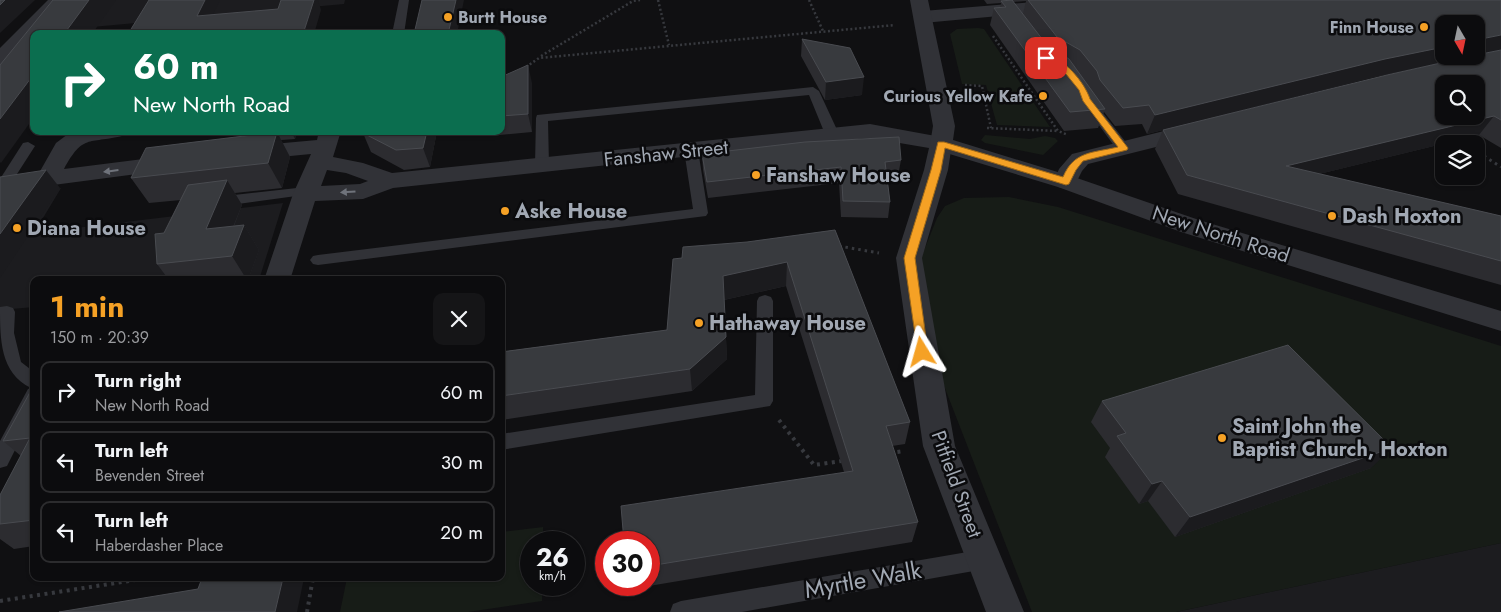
<!DOCTYPE html>
<html lang="en">
<head>
<meta charset="utf-8">
<style>
	body { margin:0; font-family:Jost,sans-serif; background:#151517; color:#f1f3f6; height:100vh; display:flex; flex-direction:column; font-size:19px; white-space:nowrap }
	* { box-sizing:border-box; margin:0 }
	p { font-size:16px; color:#9a9b9e }
	.icon { flex:none; width:28px; height:28px; fill:none; stroke:currentColor; stroke-width:2; stroke-linecap:round; stroke-linejoin:round }
	.map { position:relative; flex:1; overflow:hidden }
	.side { position:absolute; left:30px; top:276px; width:475px; height:305px; display:flex; flex-direction:column; background:#0c0c0e; border-radius:10px; box-shadow:0 1px 4px #0004,0 0 0 1px #2c2c2e }
	.side>* { flex:none }
	.guide { position:absolute; left:30px; top:30px; width:475px; height:105px; border-radius:10px; box-shadow:0 1px 4px #0004,0 0 0 1px #2c2c2e; background:#0b6e4f; color:#fff; overflow:hidden }
	.needle { width:32px; rotate:171deg }
	.tools { position:absolute; left:1435px; top:15px; display:grid; gap:10px }
	.tools a { display:grid; place-items:center; width:50px; height:50px; border-radius:10px; background:#0c0c0e; box-shadow:0 1px 4px #0004,0 0 0 1px #2c2c2e; font-size:25px }
	.speed { position:absolute; left:520px; top:531px; display:flex; gap:10px; font-size:25px; font-weight:700; text-align:center }
	.speed>* { display:grid; place-content:center; width:65px; height:65px; border-radius:50%; background:#0c0c0e; box-shadow:0 1px 4px #0004,0 0 0 1px #2c2c2e; line-height:1 }
	.speed small { font-size:12px; font-weight:400 }
	.speed .limit { border:8px solid #d22; background:#fff; color:#111 }
	.pin { position:absolute; display:grid; place-items:center; width:42px; height:42px; color:#fff; margin:-21px; border-radius:10px; box-shadow:0 2px 8px #0006 }
	.me { position:absolute; width:55px; margin:-28px; rotate:352deg; stroke-linejoin:round; filter:drop-shadow(0 0 4px #0008) }
	.turn { display:flex; align-items:center; gap:18px; height:105px; padding:0 20px; font-size:22px }
	.turn .icon { width:65px; height:65px; stroke-width:2.5 }
	.turn b { display:block; font-size:35px; line-height:42px }
	.round { display:grid; place-items:center; flex:none; width:52px; height:52px; border-radius:10px; background:#151517 }
	.summary { display:flex; align-items:center; justify-content:space-between; height:85px; padding:0 20px }
	h1 { font-size:30px; font-weight:700; line-height:38px; color:#f5a125 }
	ul { padding:0; list-style:none }
	li { display:flex; align-items:center; gap:15px; height:62px; margin:0 10px 8px; padding:0 10px; border:2px solid #2c2c2e; border-radius:10px }
	li div { flex:1 }
	li b { display:block; font-size:19px }
	li em { font-style:normal }
	.map>svg:first-child { display:block }
</style>
</head>
<body>
<div class="map">
<svg width="1501" height="612" viewBox="0 0 1501 612">
	<rect width="100%" height="100%" fill="#101012"/>
	<!-- built -->
	<g fill="#1c1c1f">
		<path d="M70,0H345L344,4L81,28Z"/>
		<path d="M61,188L34,233L283,203L259,280H34V307L0,310V196Z"/>
		<path d="M1501,543V612H1176Z"/>
	</g>
	<!-- green -->
	<g fill="#171c17">
		<path d="M978,28L984,29L1050,127L997,125L986,85L962,84L950,34L957,29Z"/>
		<path d="M985,135L1030,139L1045,136L1055,138L1058,141L1043,155L985,143L981,140Z"/>
		<path d="M1009,197L1058,207L1501,346V543L1176,612H1032L941,378L919,263L937,218L945,206L964,198Z"/>
		<path d="M543,527V542H531V585H542V601L468,612H340L347,578H501V532Z"/>
	</g>
	<g fill="none" stroke-linecap="round" stroke-linejoin="round">
		<!-- path-far2 -->
		<g stroke="#37393e" stroke-width="2.5" stroke-dasharray="2 2.5" stroke-linecap="butt">
			<path d="M658,0L669,45"/>
			<path d="M809,0L823,31"/>
			<path d="M993,36L1058,131L1068,135"/>
			<path d="M541,56L633,1L640,0"/>
			<path d="M526,67L539,58L895,25"/>
			<path d="M965,85L982,86L991,128"/>
			<path d="M987,128L1058,131"/>
			<path d="M1456,138L1465,144"/>
			<path d="M1476,151L1486,158"/>
		</g>
		<!-- path-far1 -->
		<g stroke="#37393e" stroke-width="3" stroke-dasharray="2.5 4" stroke-linecap="butt">
			<path d="M1484,156L1501,167"/>
			<path d="M839,246L879,253"/>
		</g>
		<!-- path -->
		<g stroke="#37393e" stroke-width="4" stroke-dasharray="3 4.5" stroke-linecap="butt">
			<path d="M779,420L814,465L842,461"/>
			<path d="M890,453L904,451"/>
			<path d="M0,601L148,578"/>
			<path d="M307,612L313,578"/>
		</g>
		<!-- service -->
		<g fill="#313237" fill-rule="evenodd">
			<path d="M399,0H409L404,34H392Z"/>
			<path d="M813,87L819,91L839,134L837,137H827L825,134L809,95L548,121L549,165L542,169L535,165L536,118L537,115Z"/>
			<path d="M1088,98L1092,99L1128,145L1130,148L1128,151H1118L1082,102Z"/>
			<path d="M28,142L35,146L8,188L0,189V179L23,143Z"/>
			<path d="M691,146L698,150L708,213L706,216L318,265L313,264L310,260L313,256L318,255L693,209L684,150Z"/>
			<path d="M306,187L311,188L313,191L311,194L216,207L211,205L209,202L211,199L216,197Z"/>
			<path d="M765,295L771,297L773,301V401L770,406L501,450V434L755,395L757,301L759,297Z"/>
			<path d="M7,306L13,308L15,312L14,333L21,362L34,372V412L7,466L0,468V441L28,389L31,388C0,373 0,339 0,307Z"/>
			<path d="M985,549L992,552L995,559L992,566L985,569L742,612H670L673,604L681,601Z"/>
		</g>
		<!-- minor -->
		<g fill="#313237" fill-rule="evenodd">
			<path d="M48,0H67L7,63L0,65V48Z"/>
			<path d="M1058,0H1130L1127,4L1121,5L923,23L916,21L914,17L916,13L923,11Z"/>
			<path d="M1196,123L1204,125L1207,130L1204,135L1088,164L1082,171L1074,187L1066,189L1058,187L1054,182L1059,169L1072,154Z"/>
			<path d="M870,124L941,137L949,139L952,144L948,170L922,258L955,446L1024,612H986L923,446L896,258L924,170L929,148L870,138L832,141L393,188L363,199L315,201L290,280H264L293,194L311,154L250,160L242,158L239,153L242,148L250,146L317,140L319,131H341L333,157L363,163L392,173ZM327,170L346,173L368,181L360,184L321,186Z"/>
			<path d="M72,131H125L122,136C88,144 83,134 64,169L175,155L183,157L186,162L183,167L175,169L0,192V178L39,173L56,143Z"/>
		</g>
		<!-- tertiary -->
		<path fill="#313237" fill-rule="evenodd" d="M910,0H928L955,126L953,140L1074,177L1199,220L1501,311V331L1181,232L1058,187L933,149L930,144L933,126Z"/>
	</g>
	<!-- wall -->
	<g fill="#2c2c30" fill-rule="evenodd">
		<path d="M984,0H1501L1471,56L1374,77L1147,134L1142,124L1115,126L1104,112L1098,128L1064,131L990,25L994,8H1000L1001,3L987,4ZM1026,1L1023,14L1013,2Z"/>
		<path d="M802,39L862,95L825,100L801,56Z"/>
		<path d="M1501,50V148L1479,135L1319,174L1501,216V285L1178,194L1155,149L1163,130Z"/>
		<path d="M501,77L532,83V132L489,136L488,131H501Z"/>
		<path d="M264,131H297L295,139L281,140L290,157L282,188L235,193L242,205L234,226L244,225L259,250L248,280H169L157,264L164,233L181,200L149,203L131,178L266,134Z"/>
		<path d="M437,131L430,167L404,170L371,152L363,133Z"/>
		<path d="M702,154L901,160L898,176L887,177L890,202L888,218L841,217L839,183L708,198L703,170Z"/>
		<path d="M835,230L910,422L905,444L892,446L918,522L912,542L631,589L630,585H649V542L844,472L786,286L724,300L727,359L692,391L501,420V352L667,330L682,258L747,242Z"/>
		<path d="M34,385V546L14,549L0,539V495L21,456L3,441Z"/>
		<path d="M1102,401L1371,468L1175,537L1148,501L1139,504L1105,457L1110,448L1091,422Z"/>
	</g>
	<!-- shaded-wall -->
	<g fill="#1b1b1e">
		<path d="M5,0H35L0,33V5Z"/>
		<path d="M89,0H116L92,34H64Z"/>
		<path d="M205,0H220L205,31L197,16Z"/>
		<path d="M314,0H318L321,10L314,34H303Z"/>
		<path d="M456,0H464L457,34H448Z"/>
		<path d="M1501,35V50L1476,55V40Z"/>
		<path d="M1444,47V56H1471L1374,77L1147,134L1155,115L1385,59Z"/>
		<path d="M528,65L532,83V132L528,114Z"/>
		<path d="M34,74V117L1,163L0,162V119Z"/>
		<path d="M864,77L862,95L825,100L826,82Z"/>
		<path d="M1494,116L1479,135L1274,185L1286,166Z"/>
		<path d="M291,131H297L295,139Z"/>
		<path d="M427,131H437L430,167L423,148Z"/>
		<path d="M277,132L290,157L282,188L268,163Z"/>
		<path d="M46,170L60,188L0,278V234Z"/>
		<path d="M227,180L242,205L222,254L206,229Z"/>
		<path d="M244,225L259,250L248,280H247L232,256Z"/>
		<path d="M787,262L786,286L723,300V276Z"/>
		<path d="M726,337L727,359L692,391L690,369Z"/>
		<path d="M1392,448L1371,468L1175,537L1190,517Z"/>
		<path d="M1162,481L1148,501L1139,504L1152,484Z"/>
		<path d="M283,578H304L297,612H275Z"/>
	</g>
	<!-- building -->
	<g fill="#383a3e" stroke="#494b50" fill-rule="evenodd">
		<path d="M0,0H5L0,5Z"/>
		<path d="M53,0H89L64,34H34V74L0,119V65Z"/>
		<path d="M149,0H205L197,16L278,9L281,0H314L303,34H128Z"/>
		<path d="M422,0H456L448,34H414Z"/>
		<path d="M1012,0L1046,44L1069,59L1105,109L1070,112L994,8L1006,7L1001,1Z"/>
		<path d="M1028,0H1501V35L1476,40V24H1444V47L1385,59L1155,115L1149,105L1123,108L1100,80L1097,71L1080,50L1057,37Z"/>
		<path d="M802,39L850,48L864,77L826,82Z"/>
		<path d="M1501,50V120L1494,116L1286,166L1501,216V261L1187,175L1163,130L1387,75L1472,56H1476V55ZM1444,84H1476V116H1444Z"/>
		<path d="M528,65V114L501,116V77Z"/>
		<path d="M363,131H427L423,148L396,150L363,133Z"/>
		<path d="M277,132L268,163L131,178L146,148Z"/>
		<path d="M899,137L901,160L885,162L890,202L843,201L841,167L707,182L702,154L805,142Z"/>
		<path d="M46,170L10,220L0,234V177Z"/>
		<path d="M227,180L206,229L244,225L232,256L157,264L155,234L164,233L188,185Z"/>
		<path d="M835,230L910,422L886,426L918,522L649,566V542H624L621,506L853,471L787,262L723,276L726,337L690,369L501,396V352L667,330L673,259L682,258L683,247L747,242Z"/>
		<path d="M1288,345L1392,448L1190,517L1162,481L1152,484L1117,436L1126,433L1102,401Z"/>
		<path d="M34,385V520L0,524V495L30,438L3,441Z"/>
		<path d="M202,578H283L275,612H59L198,589Z"/>
	</g>
	<!-- one-way arrows -->
	<defs><path id="oneway-solid" d="M-6-.8H1V-3.2L6.5 0L1 3.2V.8H-6Z" transform="scale(1.25)"/></defs>
	<g fill="#6f737b">
		<use href="#oneway-solid" transform="translate(111 171) rotate(173)"/>
		<use href="#oneway-solid" transform="translate(348 192) rotate(176)"/>
	</g>
	<!-- route -->
	<path fill="#f5a125" stroke="#9f6918" d="M1043,56C1062,54 1085,83 1090,99L1128,148L1127,150L1083,161L1076,170L1069,184L1066,185L945,148L941,170L915,258L928,352L927,355H918L904,258L931,170L938,142H944L1063,177C1074,151 1092,153 1118,147L1083,101L1079,90L1066,74L1043,59Z"/>
	<!-- markers -->
	<g fill="#f5a125" stroke="#0b0b0d" stroke-width="2">
		<circle cx="448" cy="17" r="5"/>
		<circle cx="1424" cy="27" r="5"/>
		<circle cx="1043" cy="96" r="5"/>
		<circle cx="756" cy="175" r="5"/>
		<circle cx="505" cy="211" r="5"/>
		<circle cx="1332" cy="216" r="5"/>
		<circle cx="17" cy="228" r="5"/>
		<circle cx="699" cy="323" r="5"/>
		<circle cx="1222" cy="438" r="5"/>
	</g>
	<g text-anchor="middle" stroke-width="5" stroke-linejoin="round" paint-order="stroke">
		<!-- far-poi labels -->
		<g font-size="16" font-weight="bold" fill="#a1a8b3" stroke="#0b0b0d" text-anchor="end">
			<text x="458" y="23" text-anchor="start">Burtt House</text>
			<text x="1414" y="33">Finn House</text>
			<text x="1033" y="102">Curious Yellow Kafe</text>
		</g>
		<!-- street labels -->
		<g font-size="20" fill="#a1a8b3" stroke="#0b0b0d">
			<text transform="translate(666 153) rotate(-6)" y="7">Fanshaw Street</text>
			<text transform="translate(1221 234) rotate(18)" y="7">New North Road</text>
			<text transform="translate(957 484) rotate(70)" y="7">Pitfield Street</text>
		</g>
		<!-- poi labels -->
		<g font-size="20" font-weight="bold" fill="#a1a8b3" stroke="#0b0b0d" text-anchor="start">
			<text x="766" y="182">Fanshaw House</text>
			<text x="515" y="218">Aske House</text>
			<text x="1342" y="223">Dash Hoxton</text>
			<text x="27" y="235">Diana House</text>
			<text x="709" y="330">Hathaway House</text>
			<text x="1232" y="433">Saint John the<tspan x="1232" dy="23">Baptist Church, Hoxton</tspan></text>
		</g>
		<!-- near-street labels -->
		<g font-size="24" fill="#a1a8b3" stroke="#0b0b0d">
			<text transform="translate(863 580) rotate(-10)" y="8">Myrtle Walk</text>
		</g>
	</g>
</svg>
<div class="tools">
<a><svg class="needle" viewBox="-14 -14 28 28"><path d="M0-13l5 13h-10z" fill="#e53935"/><path d="M0 13l5-13h-10z" fill="#9a9b9e"/></svg></a>
<a><svg class="icon" aria-label="search" viewBox="0 0 24 24"><circle cx="10" cy="10" r="6"/><path d="M15 15l6 6"/></svg></a>
<a><svg class="icon" aria-label="layers" viewBox="0 0 24 24"><path d="M12 4l9 5-9 5-9-5zM3 14l9 5 9-5"/></svg></a>
</div>
<div class="speed"><div>26<small>km/h</small></div><div class="limit">30</div></div>
<div class="pin" style="left:1046px;top:58px;background:#d93025"><svg class="icon" aria-label="arrive" viewBox="0 0 24 24"><path d="M6 21V4h12l-3 4 3 4H6"/></svg></div>
<svg class="me" style="left:922px;top:352px" viewBox="-20 -20 40 40"><path d="M0-17L14 15 0 8-14 15z" fill="#f5a125" stroke="#fff" stroke-width="4"/></svg>
<div class="guide">
<div class="turn"><svg class="icon" aria-label="right" viewBox="0 0 24 24"><path d="M7 20v-9h11M14 6l5 5-5 5"/></svg><div><b>60 m</b>New North Road</div></div>
</div>
<section class="side">
<div class="summary"><div><h1>1 min</h1><p>150 m · 20:39</p></div><a class="round"><svg class="icon" aria-label="close" viewBox="0 0 24 24"><path d="M6 6l12 12M18 6L6 18"/></svg></a></div>
<ul>
<li><svg class="icon" aria-label="right" viewBox="0 0 24 24"><path d="M7 20v-9h11M14 6l5 5-5 5"/></svg><div><b>Turn right</b><p>New North Road</p></div><em>60 m</em></li>
<li><svg class="icon" aria-label="left" viewBox="0 0 24 24"><path d="M17 20v-9H6M10 6l-5 5 5 5"/></svg><div><b>Turn left</b><p>Bevenden Street</p></div><em>30 m</em></li>
<li><svg class="icon" aria-label="left" viewBox="0 0 24 24"><path d="M17 20v-9H6M10 6l-5 5 5 5"/></svg><div><b>Turn left</b><p>Haberdasher Place</p></div><em>20 m</em></li>
</ul>
</section>
</div>
</body>
</html>
